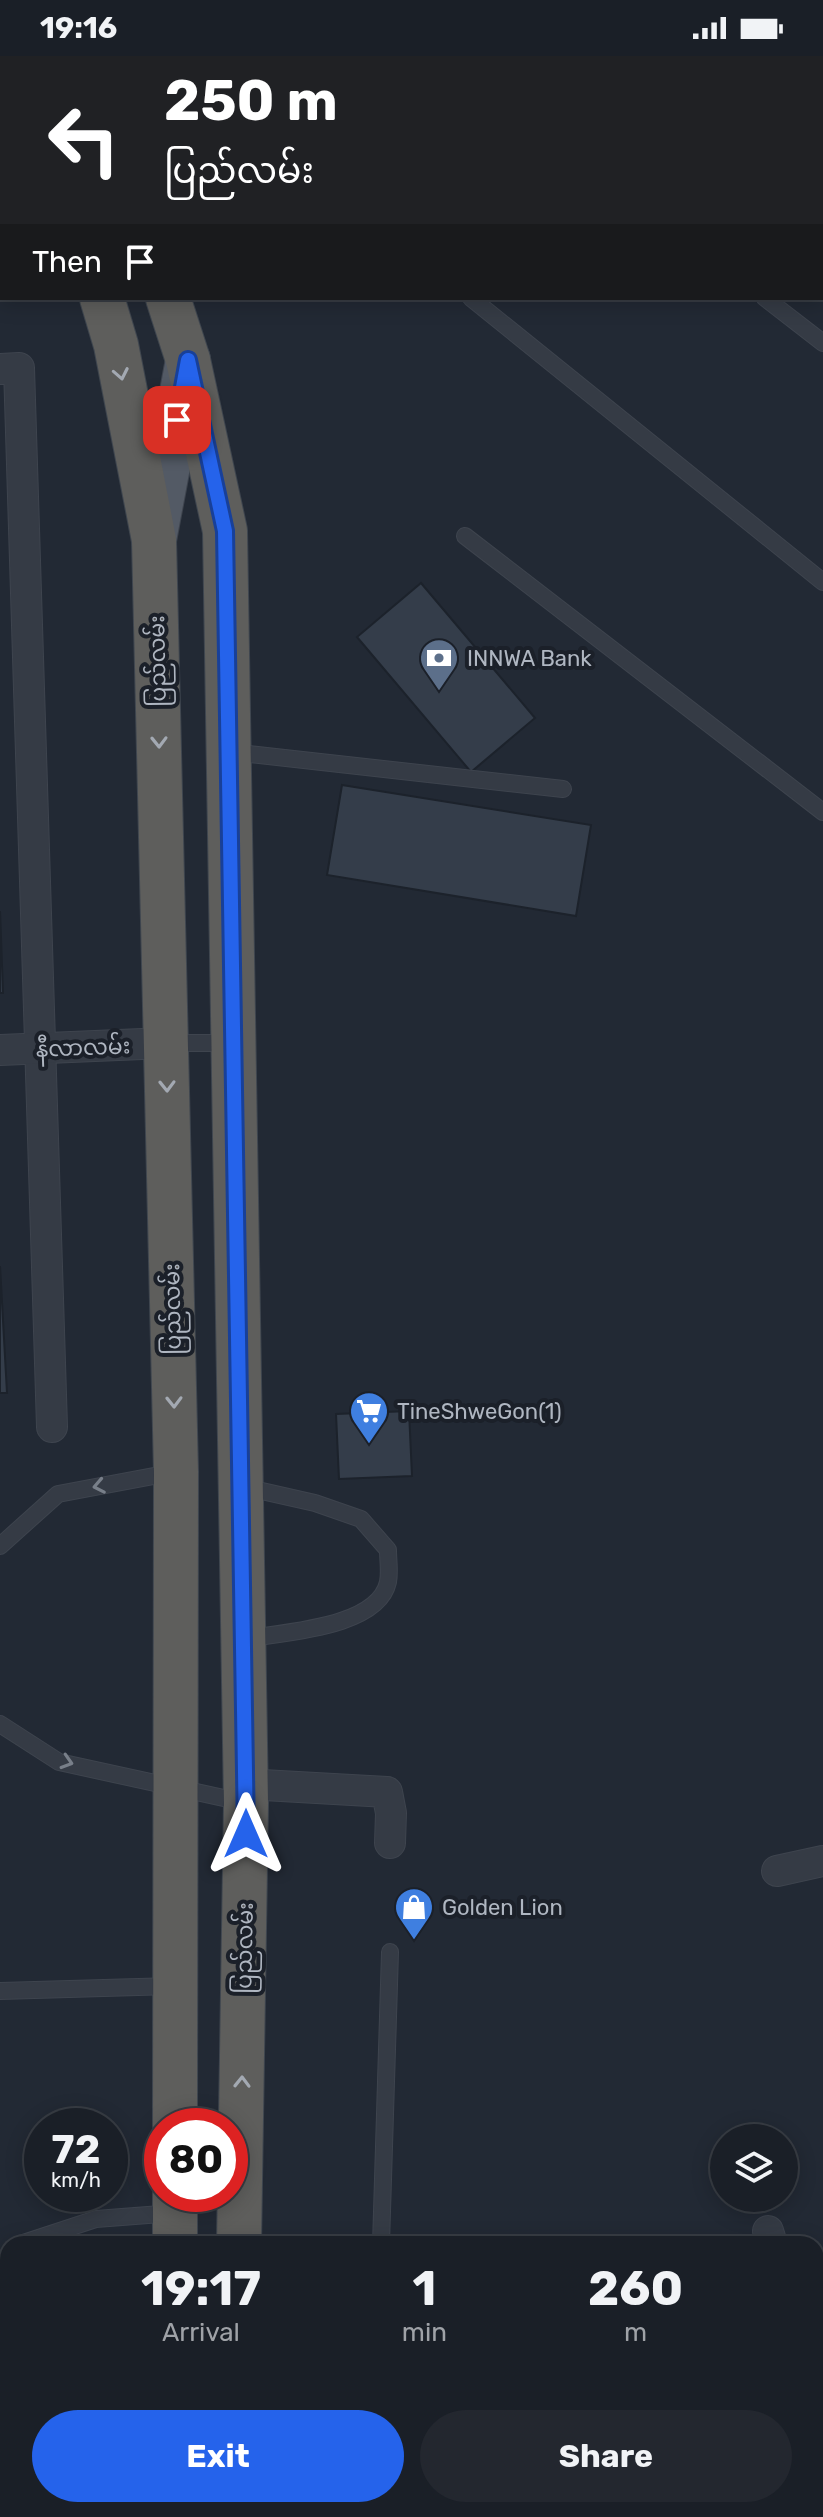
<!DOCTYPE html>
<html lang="en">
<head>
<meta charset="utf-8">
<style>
	body { margin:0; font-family:Rubik,"Noto Sans Myanmar",sans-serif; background:#23272f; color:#f1f3f6; height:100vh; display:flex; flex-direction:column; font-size:30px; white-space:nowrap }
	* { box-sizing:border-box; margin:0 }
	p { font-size:26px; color:#9fa2a7 }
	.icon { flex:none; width:44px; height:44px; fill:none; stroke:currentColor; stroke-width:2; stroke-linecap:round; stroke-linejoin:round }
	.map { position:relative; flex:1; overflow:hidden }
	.details { position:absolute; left:0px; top:2180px; width:824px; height:282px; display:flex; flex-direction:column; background:#1a1f27; border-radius:24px 24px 0 0; box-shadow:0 4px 20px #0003,0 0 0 2px #383d44 }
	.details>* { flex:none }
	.guide { position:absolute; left:0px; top:0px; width:824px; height:244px; box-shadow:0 4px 20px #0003,0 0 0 2px #383d44; background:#202124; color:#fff; overflow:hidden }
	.controls { position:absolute; left:710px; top:2068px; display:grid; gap:16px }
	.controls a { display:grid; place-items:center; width:88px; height:88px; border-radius:50%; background:#1a1f27; box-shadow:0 4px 20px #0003,0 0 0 2px #383d44; font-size:40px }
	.speed { position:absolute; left:24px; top:2052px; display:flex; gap:16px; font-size:40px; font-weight:700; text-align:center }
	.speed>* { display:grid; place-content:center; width:104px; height:104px; border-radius:50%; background:#1a1f27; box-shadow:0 4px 20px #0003,0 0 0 2px #383d44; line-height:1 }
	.speed small { font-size:20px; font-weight:400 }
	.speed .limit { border:12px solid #d22; background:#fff; color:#111 }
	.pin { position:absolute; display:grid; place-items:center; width:68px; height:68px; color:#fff; margin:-34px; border-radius:16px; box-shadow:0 4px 12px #0006 }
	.me { position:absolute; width:88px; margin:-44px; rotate:0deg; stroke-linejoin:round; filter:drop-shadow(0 0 6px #0008) }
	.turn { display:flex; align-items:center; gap:28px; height:168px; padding:0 32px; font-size:36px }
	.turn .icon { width:104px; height:104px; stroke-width:2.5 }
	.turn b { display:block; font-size:56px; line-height:68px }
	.then { display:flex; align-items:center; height:76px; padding:0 32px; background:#0003; gap:16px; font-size:30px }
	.eta { display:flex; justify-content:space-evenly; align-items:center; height:136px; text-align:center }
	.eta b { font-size:48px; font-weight:700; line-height:56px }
	.cta { display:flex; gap:16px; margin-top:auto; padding:16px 32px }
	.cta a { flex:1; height:92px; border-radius:48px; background:#2563eb; color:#fff; font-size:32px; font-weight:700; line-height:92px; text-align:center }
	.cta a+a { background:#23272f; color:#f1f3f6 }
	.status { display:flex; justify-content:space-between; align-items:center; height:56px; padding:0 40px; background:#1a1f27; direction:ltr }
	.status svg { height:22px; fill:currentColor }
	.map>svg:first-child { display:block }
</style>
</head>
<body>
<div class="status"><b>19:16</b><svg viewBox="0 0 49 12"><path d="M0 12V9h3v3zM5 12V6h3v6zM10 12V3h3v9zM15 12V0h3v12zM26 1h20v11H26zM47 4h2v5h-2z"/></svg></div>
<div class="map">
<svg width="823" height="2461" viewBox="0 0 823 2461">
	<rect width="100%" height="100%" fill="#222934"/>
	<!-- building -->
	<g fill="#343d4a" stroke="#1c222b" stroke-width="2">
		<path d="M421,527L535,662L471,716L357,581Z"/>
		<path d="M342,729L591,769L576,860L327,819Z"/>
		<path d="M0,855L3,937H0Z"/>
		<path d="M0,1210L7,1337H0Z"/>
		<path d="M409,1355L412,1420L339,1423L336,1358Z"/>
	</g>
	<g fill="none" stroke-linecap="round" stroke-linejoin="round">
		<defs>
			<g id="service">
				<path d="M822,143L823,144"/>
				<path d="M471,242L823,526"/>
				<path d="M765,242L823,287"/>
				<path d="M465,480L823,756"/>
				<path d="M231,696L563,733"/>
				<path d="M167,987H232"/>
				<path d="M244,1431L315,1447L361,1463L388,1494C388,1504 390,1516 388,1526C378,1572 283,1576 245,1583"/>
				<path d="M0,1490L58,1438L175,1416"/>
				<path d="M0,1668L59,1706L242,1746"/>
				<path d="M0,1935L173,1930"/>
				<path d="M20,2188L96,2163L174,2157"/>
				<path d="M381,2188L390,1896"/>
				<path d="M0,2214L8,2203"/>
				<path d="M0,2431L8,2434"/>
				<path d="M68,2454L89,2461"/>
				<path d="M373,2461V2454"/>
			</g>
			<g id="minor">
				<path d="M807,0L810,2"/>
				<path d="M680,2L688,0"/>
				<path d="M0,313L19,312L52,1371"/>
				<path d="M0,994L166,987"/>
				<path d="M246,1728L387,1736L391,1757L390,1787"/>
				<path d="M777,1815L823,1805"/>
				<path d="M768,2175L772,2188"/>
				<path d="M816,2316L823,2336"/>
				<path d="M447,2461L470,2454"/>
			</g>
			<path id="secondary" d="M194,2V0"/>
			<path id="primary" d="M154,484L188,304"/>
			<g id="trunk">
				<path d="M18,0V2"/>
				<path d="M91,0L92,2"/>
				<path d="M102,242L116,289L154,484L176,1416L175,2070"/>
				<path d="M168,242L188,304L225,475L246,1747L239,2188"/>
				<path d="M175,2188V2138"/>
				<path d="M174,2461V2454"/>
				<path d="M232,2461L233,2454"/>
			</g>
		</defs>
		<!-- service casing -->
		<use href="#service" stroke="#3e444e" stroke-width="18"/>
		<!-- minor casing -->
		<use href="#minor" stroke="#3e444e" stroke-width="32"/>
		<!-- secondary casing -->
		<use href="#secondary" stroke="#3e444e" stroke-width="46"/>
		<!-- primary casing -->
		<use href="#primary" stroke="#3e444e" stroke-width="46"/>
		<!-- trunk casing -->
		<use href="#trunk" stroke="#3f464f" stroke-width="46"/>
		<!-- service -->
		<use href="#service" stroke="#353b45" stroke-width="16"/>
		<!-- minor -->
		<use href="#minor" stroke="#353b45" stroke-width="30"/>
		<!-- secondary -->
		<use href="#secondary" stroke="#434a57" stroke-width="44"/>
		<!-- primary -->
		<use href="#primary" stroke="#535a65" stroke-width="44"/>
		<!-- trunk -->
		<use href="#trunk" stroke="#5e5e5c" stroke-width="44"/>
	</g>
	<!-- one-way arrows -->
	<defs><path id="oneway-chevron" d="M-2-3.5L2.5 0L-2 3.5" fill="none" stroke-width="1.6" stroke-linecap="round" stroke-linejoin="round" transform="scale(2)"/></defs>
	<g stroke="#a3a9b2">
		<use href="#oneway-chevron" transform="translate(121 318) rotate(79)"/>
		<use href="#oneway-chevron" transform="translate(159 686) rotate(89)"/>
		<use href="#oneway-chevron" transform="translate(167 1030) rotate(89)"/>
		<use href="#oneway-chevron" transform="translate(174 1346) rotate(89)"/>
		<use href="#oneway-chevron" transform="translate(242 2026) rotate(-89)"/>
	</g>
	<g stroke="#787f89">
		<use href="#oneway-chevron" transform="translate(99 1430) rotate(169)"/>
		<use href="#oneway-chevron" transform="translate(67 1706) rotate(17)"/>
	</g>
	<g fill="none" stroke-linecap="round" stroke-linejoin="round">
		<defs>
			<path id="route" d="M177,364L188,304L225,475L246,1778"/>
		</defs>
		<!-- route casing -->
		<use href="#route" stroke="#184099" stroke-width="20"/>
		<!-- route -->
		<use href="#route" stroke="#2563eb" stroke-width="14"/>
	</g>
	<!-- icons -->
	<defs>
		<symbol id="bank-pin" viewBox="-11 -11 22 30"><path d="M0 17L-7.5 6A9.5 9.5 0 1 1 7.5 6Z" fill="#5c6f8a" stroke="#1b2029"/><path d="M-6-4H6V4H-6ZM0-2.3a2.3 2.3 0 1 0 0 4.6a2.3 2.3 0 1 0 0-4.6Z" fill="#fff"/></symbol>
		<symbol id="supermarket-pin" viewBox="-11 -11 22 30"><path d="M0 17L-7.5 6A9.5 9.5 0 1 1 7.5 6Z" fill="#3f7fe0" stroke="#1b2029"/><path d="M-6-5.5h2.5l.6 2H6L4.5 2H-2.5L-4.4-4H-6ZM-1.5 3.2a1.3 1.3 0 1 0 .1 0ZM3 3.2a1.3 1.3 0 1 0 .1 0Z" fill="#fff"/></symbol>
		<symbol id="shop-pin" viewBox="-11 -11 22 30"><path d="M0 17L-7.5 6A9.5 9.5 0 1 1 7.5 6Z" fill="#3f7fe0" stroke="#1b2029"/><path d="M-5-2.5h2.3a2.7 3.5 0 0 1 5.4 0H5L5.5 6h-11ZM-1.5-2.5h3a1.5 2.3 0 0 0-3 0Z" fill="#fff"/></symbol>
	</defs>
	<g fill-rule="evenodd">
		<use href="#bank-pin" x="417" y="580" width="44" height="60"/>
		<use href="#supermarket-pin" x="347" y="1333" width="44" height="60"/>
		<use href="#shop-pin" x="392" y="1829" width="44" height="60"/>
	</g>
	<g text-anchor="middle" stroke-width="8" stroke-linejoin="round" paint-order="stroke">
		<!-- poi labels -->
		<g font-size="22" fill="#afb6c1" stroke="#1b2029" text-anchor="start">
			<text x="467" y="610">INNWA Bank</text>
			<text x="397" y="1363">TineShweGon(1)</text>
			<text x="442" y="1859">Golden Lion</text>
		</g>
		<!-- street labels -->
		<g font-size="22" fill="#afb6c1" stroke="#1b2029">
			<text transform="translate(157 605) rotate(-91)" y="8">ပြည်လမ်း</text>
			<text transform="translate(83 991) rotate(-2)" y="8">နီလာလမ်း</text>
			<text transform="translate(172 1253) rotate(-91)" y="8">ပြည်လမ်း</text>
			<text transform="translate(244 1892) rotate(-89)" y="8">ပြည်လမ်း</text>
		</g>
	</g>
</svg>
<div class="controls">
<a><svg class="icon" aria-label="layers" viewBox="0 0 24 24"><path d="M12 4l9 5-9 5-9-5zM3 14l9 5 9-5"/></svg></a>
</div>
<div class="speed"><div>72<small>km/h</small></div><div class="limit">80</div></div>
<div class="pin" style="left:177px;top:364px;background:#d93025"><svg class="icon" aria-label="arrive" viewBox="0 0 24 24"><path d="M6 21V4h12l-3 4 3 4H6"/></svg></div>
<svg class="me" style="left:246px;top:1778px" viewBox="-20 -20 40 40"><path d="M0-17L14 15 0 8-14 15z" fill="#2563eb" stroke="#fff" stroke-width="4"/></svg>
<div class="guide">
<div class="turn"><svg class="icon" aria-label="left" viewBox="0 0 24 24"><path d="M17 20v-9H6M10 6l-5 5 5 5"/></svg><div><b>250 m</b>ပြည်လမ်း</div></div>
<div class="then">Then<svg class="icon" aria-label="arrive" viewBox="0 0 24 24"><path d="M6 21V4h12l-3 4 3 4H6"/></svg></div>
</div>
<section class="details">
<div class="eta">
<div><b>19:17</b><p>Arrival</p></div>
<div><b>1</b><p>min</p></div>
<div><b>260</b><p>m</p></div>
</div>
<div class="cta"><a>Exit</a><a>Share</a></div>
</section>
</div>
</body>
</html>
